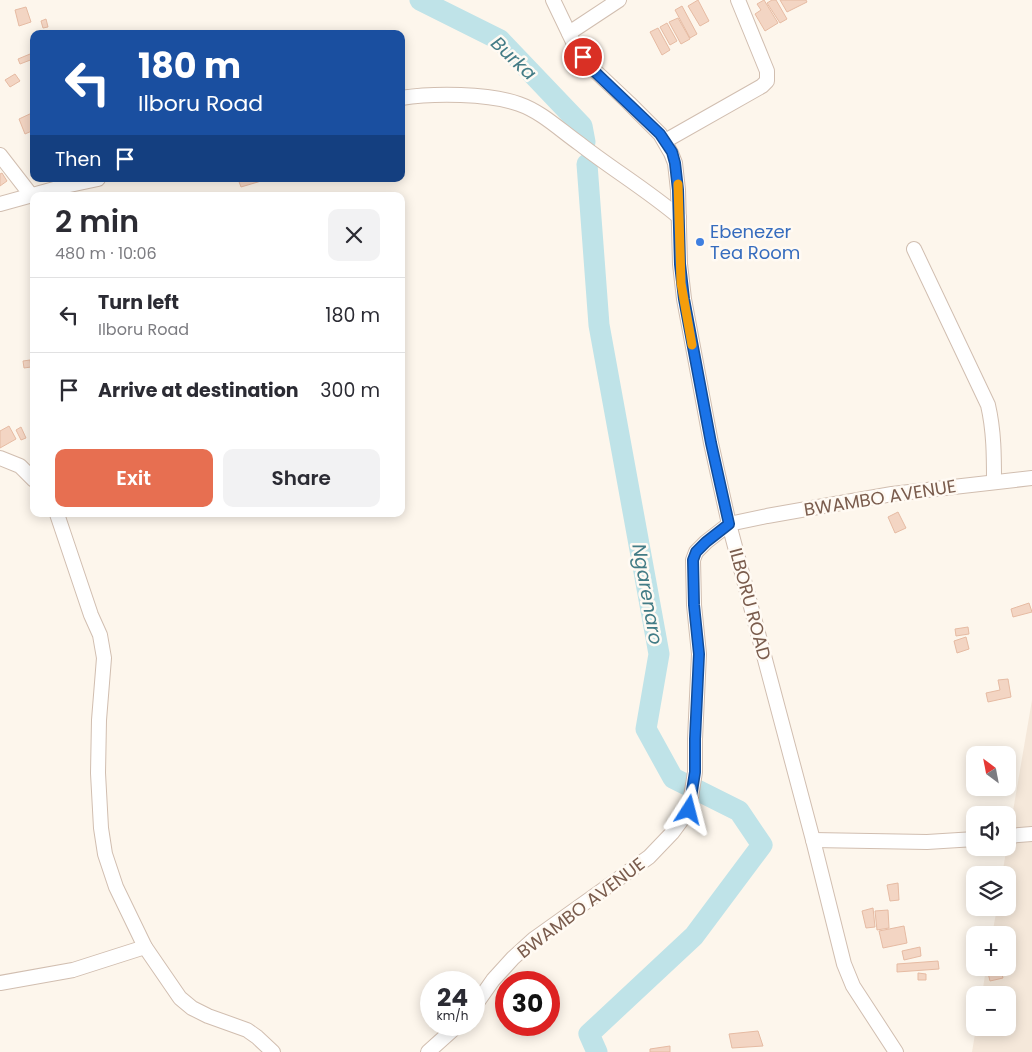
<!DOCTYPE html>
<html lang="en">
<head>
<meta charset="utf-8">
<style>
	body { margin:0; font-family:Poppins,sans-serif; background:#f2f2f3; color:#2b2b33; height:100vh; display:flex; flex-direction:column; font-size:19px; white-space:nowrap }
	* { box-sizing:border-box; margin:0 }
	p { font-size:16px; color:#7c7c81 }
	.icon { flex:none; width:28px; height:28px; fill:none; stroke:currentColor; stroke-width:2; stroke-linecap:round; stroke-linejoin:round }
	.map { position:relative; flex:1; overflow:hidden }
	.details { position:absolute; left:30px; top:192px; width:375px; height:325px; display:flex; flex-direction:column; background:#fff; border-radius:10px; box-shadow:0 2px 12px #0003 }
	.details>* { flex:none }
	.top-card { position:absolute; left:30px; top:30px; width:375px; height:152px; border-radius:10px; box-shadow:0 2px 12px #0003; background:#1a4fa0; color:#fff; overflow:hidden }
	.needle { width:32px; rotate:328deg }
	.controls { position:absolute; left:966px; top:746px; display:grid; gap:10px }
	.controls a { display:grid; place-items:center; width:50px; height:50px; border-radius:10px; background:#fff; box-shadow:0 2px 12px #0003; font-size:25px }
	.speed { position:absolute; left:420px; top:971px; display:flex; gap:10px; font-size:25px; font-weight:700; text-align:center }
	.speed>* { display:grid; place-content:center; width:65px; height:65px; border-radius:50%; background:#fff; box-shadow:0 2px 12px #0003; line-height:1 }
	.speed small { font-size:12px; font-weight:400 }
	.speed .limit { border:8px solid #d22; background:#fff; color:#111 }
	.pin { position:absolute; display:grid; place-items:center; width:42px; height:42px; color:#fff; margin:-21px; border:2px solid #fff; border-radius:50%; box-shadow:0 1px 5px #0007 }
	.me { position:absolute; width:55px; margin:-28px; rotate:9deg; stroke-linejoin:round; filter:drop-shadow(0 0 4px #0008) }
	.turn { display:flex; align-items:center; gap:18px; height:105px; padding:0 25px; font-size:22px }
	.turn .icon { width:65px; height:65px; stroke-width:2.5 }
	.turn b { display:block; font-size:35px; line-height:42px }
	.then { display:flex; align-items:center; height:48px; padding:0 25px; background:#0003; gap:10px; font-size:19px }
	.round { display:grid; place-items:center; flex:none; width:52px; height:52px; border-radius:10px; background:#f2f2f3 }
	.summary { display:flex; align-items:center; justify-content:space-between; height:85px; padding:0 25px }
	h1 { font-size:30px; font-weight:600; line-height:38px }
	.action { display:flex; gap:10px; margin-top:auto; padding:10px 25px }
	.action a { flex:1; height:58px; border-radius:10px; background:#e76f51; color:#fff; font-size:20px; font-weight:600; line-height:58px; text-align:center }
	.action a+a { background:#f2f2f3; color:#2b2b33 }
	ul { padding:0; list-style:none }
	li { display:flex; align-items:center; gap:15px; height:75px; padding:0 25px; border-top:1px solid #e1e1e2 }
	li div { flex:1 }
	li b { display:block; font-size:19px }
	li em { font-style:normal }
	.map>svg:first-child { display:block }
</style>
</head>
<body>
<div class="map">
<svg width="1032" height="1052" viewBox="0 0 1032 1052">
	<rect width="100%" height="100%" fill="#fdf6ec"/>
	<!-- residential -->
	<path fill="#f5e8da" d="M1032,700V1052H972L976,1028H1008V995H982L986,968H1008V935H992L997,908H1008V875H1002Z"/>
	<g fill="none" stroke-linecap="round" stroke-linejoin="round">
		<!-- river -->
		<g stroke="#bfe3e8" stroke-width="21">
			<path d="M420,0L500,40L582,126L585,142"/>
			<path d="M587,164L599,325L659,654L646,729L673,778L739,811L762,845L694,936L589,1034L597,1052"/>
		</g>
	</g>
	<!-- building -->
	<g fill="#f3d5c3" stroke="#e6bba3">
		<path d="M698,0L709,21L700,26L688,6Z"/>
		<path d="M764,0L778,23L765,31L755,14L761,10L757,4Z"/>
		<path d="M772,0H776L787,19L780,23L767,3Z"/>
		<path d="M780,0H806L807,2L787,12Z"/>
		<path d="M682,6L697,34L690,38L675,10Z"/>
		<path d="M26,7L31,22L19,26L15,10Z"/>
		<path d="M678,18L690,39L681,44L669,22Z"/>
		<path d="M46,19L48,27L43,28L41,21Z"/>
		<path d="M667,23L677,41L670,45L660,27Z"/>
		<path d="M658,28L670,50L662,55L650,32Z"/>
		<path d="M30,54L33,59L20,64L18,59Z"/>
		<path d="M15,74L20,81L10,87L5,80Z"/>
		<path d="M34,112V130L25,134L19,119Z"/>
		<path d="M2,173L7,181L0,186V174Z"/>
		<path d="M238,179H268L241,187Z"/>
		<path d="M30,360L31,367L24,368L23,361Z"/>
		<path d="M9,426L16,439L0,448V431Z"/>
		<path d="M21,427L26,438L21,440L16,430Z"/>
		<path d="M898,512L906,528L895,533L888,517Z"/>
		<path d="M1029,603L1032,612L1013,617L1011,609Z"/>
		<path d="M968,627L969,634L956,636L955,629Z"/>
		<path d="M966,637L969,649L957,653L954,641Z"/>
		<path d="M1008,679L1011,697L988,702L986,693L1000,690L998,680Z"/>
		<path d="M898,883L899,900L890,901L887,885Z"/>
		<path d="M873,908L875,927L866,928L862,911Z"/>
		<path d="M888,910L889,928L877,930L875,911Z"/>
		<path d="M904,926L907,943L883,948L879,931Z"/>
		<path d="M920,947L921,956L904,960L902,951Z"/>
		<path d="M938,961L939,969L897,972V964Z"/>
		<path d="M1001,971L1003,978L990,981L988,973Z"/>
		<path d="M918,973L926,974V980H918Z"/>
		<path d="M758,1031L763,1046L732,1048L729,1034Z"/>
		<path d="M670,1046V1052H650V1049Z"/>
	</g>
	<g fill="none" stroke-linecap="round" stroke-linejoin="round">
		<defs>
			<g id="minor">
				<path d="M553,0L576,48L583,57L593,69L629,103L660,134L671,153L675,163L678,190L680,264L684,299L711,443L729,524L813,840L844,964L853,986L896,1052"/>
				<path d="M569,33L619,0"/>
				<path d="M401,98C433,93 489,93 519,104C542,112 560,130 580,144C612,169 647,190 679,217"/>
				<path d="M665,141L762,86L767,81V71L738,0"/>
				<path d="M0,155L31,195"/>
				<path d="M0,204L65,186L98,179"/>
				<path d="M914,249L988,405C994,431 994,456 994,482"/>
				<path d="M0,458L20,466L34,480"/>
				<path d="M57,514L91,615L100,635L104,658L99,720L98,773L101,828L105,854L116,887L145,947L180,998L192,1008L208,1016L247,1030L257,1037L273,1052"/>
				<path d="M1008,836L1032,834"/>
				<path d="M813,840L927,842L975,839"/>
				<path d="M0,983L73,970L145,947"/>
				<path d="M474,1007L493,980L513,958L534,939L649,857L672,833L689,810L695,772V739L699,654L694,605L693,560L696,552L706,542L729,524L767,516L892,494L1032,478"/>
				<path d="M428,1052L458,1025"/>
			</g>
		</defs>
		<!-- minor casing -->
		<use href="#minor" stroke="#d1beb0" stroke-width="16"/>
		<!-- minor -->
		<use href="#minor" stroke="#fff" stroke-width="14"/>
	</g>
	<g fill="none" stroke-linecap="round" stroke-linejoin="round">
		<defs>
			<path id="route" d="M583,57L593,70L660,134L672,152L675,163L678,190L680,264L684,299L711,443L729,524L706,542L696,552L693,560L694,605L699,654L695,739V772L689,810"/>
		</defs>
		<!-- route casing -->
		<use href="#route" stroke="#114b97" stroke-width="12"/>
		<!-- route -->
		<use href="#route" stroke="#1a73e8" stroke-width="9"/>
		<!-- slow -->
		<path stroke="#f59e0b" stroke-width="9" d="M678,184L681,283L692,345"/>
	</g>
	<!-- markers -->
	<circle fill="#3f7fe0" stroke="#fffaf3" stroke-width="2" cx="700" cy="242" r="5"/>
	<g text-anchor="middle" stroke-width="5" stroke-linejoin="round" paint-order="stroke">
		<!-- shop labels -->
		<g font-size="18" fill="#366cbe" stroke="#fffaf3" text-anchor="start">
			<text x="710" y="238">Ebenezer<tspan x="710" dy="21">Tea Room</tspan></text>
		</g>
		<!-- street labels -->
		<g font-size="18" fill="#7a5c4d" stroke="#fffaf3">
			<text transform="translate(880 498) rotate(-9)" y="6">BWAMBO AVENUE</text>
			<text transform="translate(750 604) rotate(75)" y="6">ILBORU ROAD</text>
			<text transform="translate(581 908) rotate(-37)" y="6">BWAMBO AVENUE</text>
		</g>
		<!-- water labels -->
		<g font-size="19" font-style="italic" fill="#437c86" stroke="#fffaf3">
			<text transform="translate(514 58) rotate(43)" y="7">Burka</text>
			<text transform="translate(648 594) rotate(80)" y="7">Ngarenaro</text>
		</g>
	</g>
</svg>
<div class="controls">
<a><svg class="needle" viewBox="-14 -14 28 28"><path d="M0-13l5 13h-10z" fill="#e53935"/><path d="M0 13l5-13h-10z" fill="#7c7c81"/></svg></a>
<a><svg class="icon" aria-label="sound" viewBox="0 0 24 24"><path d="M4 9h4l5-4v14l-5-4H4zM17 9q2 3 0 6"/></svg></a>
<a><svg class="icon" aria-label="layers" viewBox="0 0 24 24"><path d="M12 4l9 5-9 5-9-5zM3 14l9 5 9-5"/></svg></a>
<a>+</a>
<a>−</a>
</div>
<div class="speed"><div>24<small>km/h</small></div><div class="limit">30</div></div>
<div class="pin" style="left:583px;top:57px;background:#d93025"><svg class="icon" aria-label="arrive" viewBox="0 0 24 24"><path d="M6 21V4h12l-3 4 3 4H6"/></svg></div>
<svg class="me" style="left:689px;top:810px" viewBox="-20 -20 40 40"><path d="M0-17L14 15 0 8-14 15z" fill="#1a73e8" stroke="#fff" stroke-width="4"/></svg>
<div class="top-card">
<div class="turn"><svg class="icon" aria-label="left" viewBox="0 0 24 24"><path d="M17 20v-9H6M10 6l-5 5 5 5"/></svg><div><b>180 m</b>Ilboru Road</div></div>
<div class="then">Then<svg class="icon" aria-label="arrive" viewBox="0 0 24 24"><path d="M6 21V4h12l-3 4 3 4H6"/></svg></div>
</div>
<section class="details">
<div class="summary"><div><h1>2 min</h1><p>480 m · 10:06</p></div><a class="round"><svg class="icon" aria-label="close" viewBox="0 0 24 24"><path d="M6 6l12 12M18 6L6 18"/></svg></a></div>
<ul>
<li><svg class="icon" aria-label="left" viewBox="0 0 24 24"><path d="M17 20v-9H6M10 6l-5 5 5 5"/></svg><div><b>Turn left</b><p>Ilboru Road</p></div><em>180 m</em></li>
<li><svg class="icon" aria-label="arrive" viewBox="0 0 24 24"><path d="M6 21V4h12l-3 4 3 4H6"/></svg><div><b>Arrive at destination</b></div><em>300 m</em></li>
</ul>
<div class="action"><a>Exit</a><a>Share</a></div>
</section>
</div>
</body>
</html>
